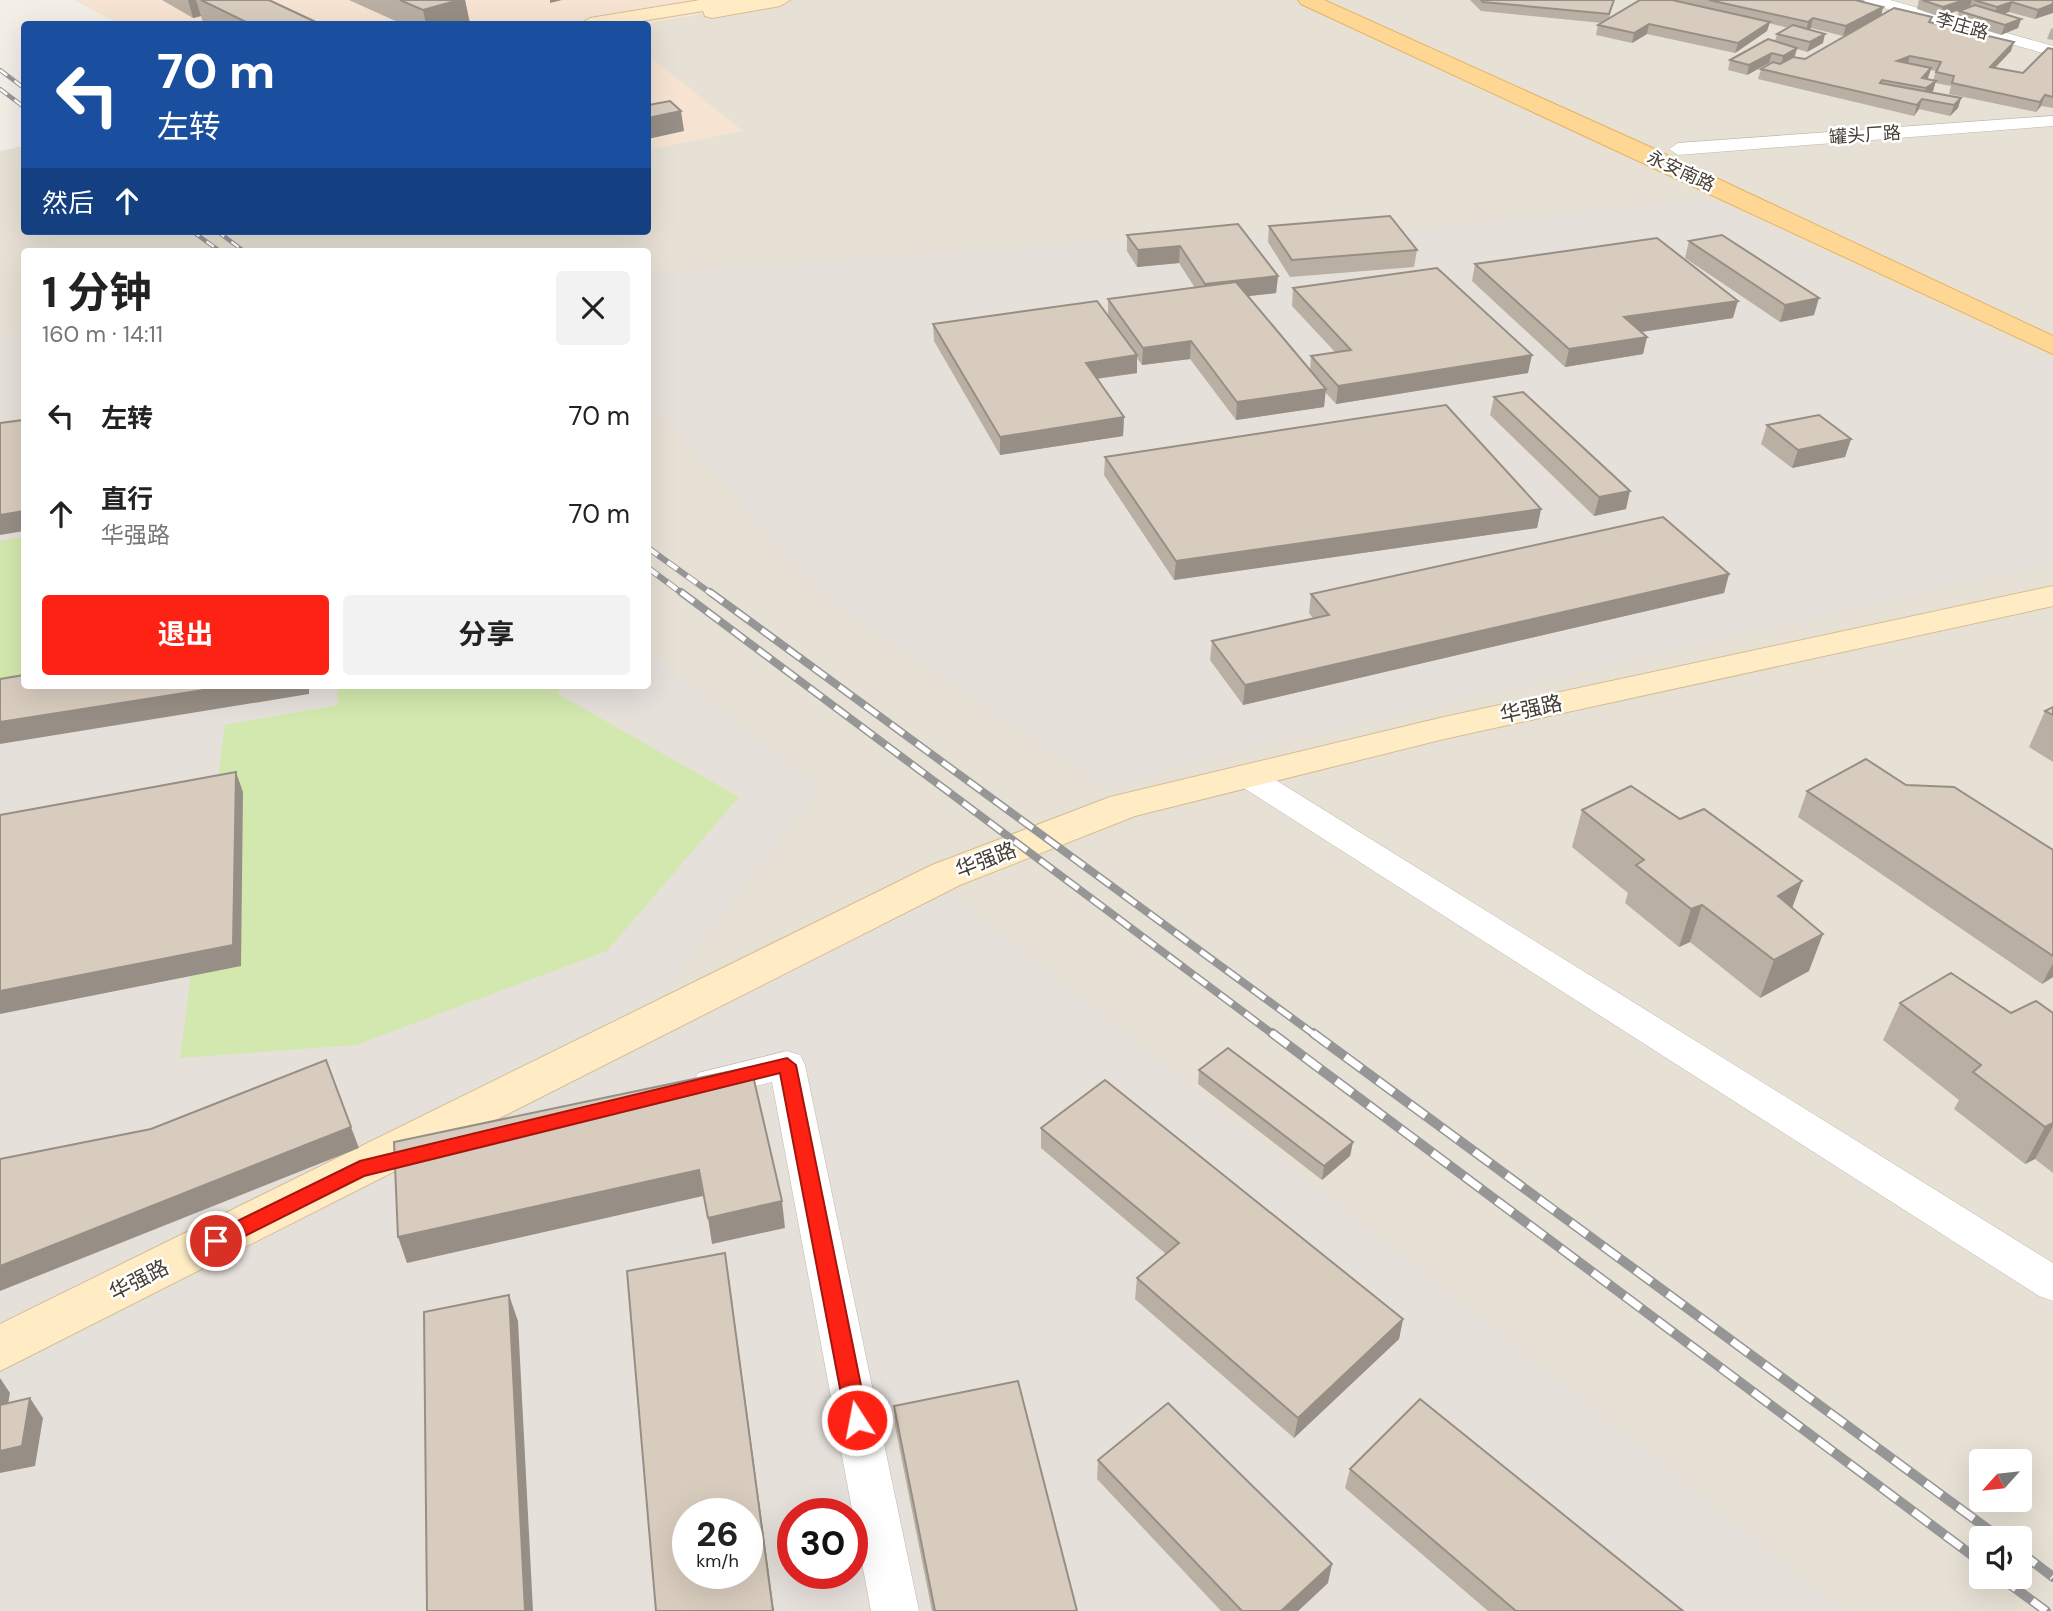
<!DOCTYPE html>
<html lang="zh">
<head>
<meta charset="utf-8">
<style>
	body { margin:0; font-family:"DM Sans","Noto Sans SC",sans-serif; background:#f2f2f2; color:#222; height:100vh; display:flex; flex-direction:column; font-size:26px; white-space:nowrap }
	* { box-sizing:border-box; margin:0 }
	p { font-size:23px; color:#767676 }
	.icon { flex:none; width:38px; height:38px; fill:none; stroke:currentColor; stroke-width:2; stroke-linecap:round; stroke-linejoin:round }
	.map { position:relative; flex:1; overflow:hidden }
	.side { position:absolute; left:21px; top:248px; width:630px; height:441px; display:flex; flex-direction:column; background:#fff; border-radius:7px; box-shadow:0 7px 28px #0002 }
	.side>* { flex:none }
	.banner { position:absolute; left:21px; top:21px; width:630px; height:214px; border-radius:7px; box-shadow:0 7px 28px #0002; background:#1a4fa0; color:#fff; overflow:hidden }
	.needle { width:46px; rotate:243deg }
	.controls { position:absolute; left:1969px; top:1449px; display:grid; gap:14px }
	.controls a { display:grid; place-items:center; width:63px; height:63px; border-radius:7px; background:#fff; box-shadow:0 7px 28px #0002; font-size:35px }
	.speed { position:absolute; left:672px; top:1498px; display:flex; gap:14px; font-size:35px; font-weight:700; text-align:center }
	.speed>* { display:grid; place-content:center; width:91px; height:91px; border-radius:50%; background:#fff; box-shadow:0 7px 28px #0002; line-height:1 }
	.speed small { font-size:18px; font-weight:400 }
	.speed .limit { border:10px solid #d22; background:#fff; color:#111 }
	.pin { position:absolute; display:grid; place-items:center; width:60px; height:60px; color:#fff; margin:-30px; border:4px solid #fff; border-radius:50%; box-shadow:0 2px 7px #0007 }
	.me { position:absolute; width:77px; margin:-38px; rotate:349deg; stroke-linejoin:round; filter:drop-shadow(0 0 5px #0008) }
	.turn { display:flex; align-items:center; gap:24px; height:147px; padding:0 21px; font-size:32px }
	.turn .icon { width:91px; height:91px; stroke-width:2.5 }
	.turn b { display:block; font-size:49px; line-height:60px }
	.then { display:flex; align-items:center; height:66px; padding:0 21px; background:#0003; gap:14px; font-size:26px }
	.round { display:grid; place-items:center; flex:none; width:74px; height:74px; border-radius:7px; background:#f2f2f2 }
	.head { display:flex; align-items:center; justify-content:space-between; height:119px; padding:0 21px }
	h1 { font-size:42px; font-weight:700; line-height:52px }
	.action { display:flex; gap:14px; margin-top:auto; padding:14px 21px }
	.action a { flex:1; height:80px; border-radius:7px; background:#fd2214; color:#fff; font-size:28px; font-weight:700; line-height:80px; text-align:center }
	.action a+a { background:#f2f2f2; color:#222 }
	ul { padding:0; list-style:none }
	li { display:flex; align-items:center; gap:21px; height:98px; padding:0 21px }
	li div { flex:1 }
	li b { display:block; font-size:26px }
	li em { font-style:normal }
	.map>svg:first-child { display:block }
</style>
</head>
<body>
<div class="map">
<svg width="2053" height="1611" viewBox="0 0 2053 1611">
	<rect width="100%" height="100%" fill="#f3eee6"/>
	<!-- residential -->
	<path fill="#e7e0d4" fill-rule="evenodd" d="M782,0H2053V1611H0V151L24,146V231H648V24H643ZM24,252H648V686H24ZM1981,1461H2020V1500H1981ZM688,1514H747V1573H688ZM793,1514H852V1573H793ZM1981,1538H2020V1577H1981Z"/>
	<!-- commercial -->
	<g fill="#f6e3d1">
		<path d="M75,0H782L643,24H119Z"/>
		<path d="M648,55L743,131L648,150Z"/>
	</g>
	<!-- industrial -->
	<g fill="#e6e0db" fill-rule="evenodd">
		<path d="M1708,199L2053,363V563L1193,763L1106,789L827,599L648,400V273L1391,221L1404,230Z"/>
		<path d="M24,333V686H648V650L820,788L662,994L374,1161L645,1026L948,891L1845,1611H0V336ZM688,1514H747V1573H688ZM793,1514H852V1573H793Z"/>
	</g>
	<!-- green -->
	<g fill="#d3e8ae">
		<path d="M24,537V682L0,686V541Z"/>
		<path d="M337,686H561L558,694L739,797L607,951L356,1045L180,1058L225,725L338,705Z"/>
	</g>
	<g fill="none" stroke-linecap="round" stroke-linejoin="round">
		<defs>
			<g id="street">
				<path d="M1864,0H1890L2053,46V56L1866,3Z"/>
				<path d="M2053,116V126L1678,155L1669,149L1678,143Z"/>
				<path d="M1247,766L1258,769L2053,1263V1301L2039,1296L1236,783L1232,776L1236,769Z"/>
				<path d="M787,1051L800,1055L805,1065L919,1611H871L772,1082L711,1097L698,1093L693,1083L698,1073Z"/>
			</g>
			<g id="secondary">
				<path d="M700,0H790L780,6L712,18L705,16L703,11L623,24H580L590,18Z"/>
				<path d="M2053,586V606L1444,739L1135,816L960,885L0,1371V1324L932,865L1110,797L1444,717Z"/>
			</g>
			<path id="primary" d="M1298,0H1324L1650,147L2053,336V354L1301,4Z"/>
		</defs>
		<!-- street casing -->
		<use href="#street" stroke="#c2b8ac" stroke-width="1"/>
		<!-- secondary casing -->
		<use href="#secondary" stroke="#d4be95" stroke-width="2"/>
		<!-- primary casing -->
		<use href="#primary" stroke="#e5b262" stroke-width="2"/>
		<!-- street -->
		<use href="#street" fill="#fff" fill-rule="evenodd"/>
		<!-- secondary -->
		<use href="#secondary" fill="#ffecc5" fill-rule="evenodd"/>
		<!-- primary -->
		<use href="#primary" fill="#ffd794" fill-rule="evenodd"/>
		<defs>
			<g id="rail-far3">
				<path d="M0,70L24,88"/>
				<path d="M0,89L24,107"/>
				<path d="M192,231L221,252"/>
				<path d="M217,231L245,252"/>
			</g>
			<g id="rail-far2">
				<path d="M648,548L712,594"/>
				<path d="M648,568L683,594"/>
			</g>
			<g id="rail-far1">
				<path d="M681,592L1274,1035"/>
				<path d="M710,592L1315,1035"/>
			</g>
			<g id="rail">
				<path d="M1272,1033L1981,1562"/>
				<path d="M1313,1033L2000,1538"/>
				<path d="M2020,1552L2053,1577"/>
				<path d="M2000,1577L2046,1611"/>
			</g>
		</defs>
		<!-- rail-far3 casing -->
		<use href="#rail-far3" stroke="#969696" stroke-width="4.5"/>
		<!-- rail-far2 casing -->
		<use href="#rail-far2" stroke="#969696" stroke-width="6"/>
		<!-- rail-far1 casing -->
		<use href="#rail-far1" stroke="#969696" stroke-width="8"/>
		<!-- rail casing -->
		<use href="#rail" stroke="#969696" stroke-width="10"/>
		<!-- rail-far3 -->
		<use href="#rail-far3" stroke="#fff" stroke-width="2.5" stroke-dasharray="9" stroke-linecap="butt"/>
		<!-- rail-far2 -->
		<use href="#rail-far2" stroke="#fff" stroke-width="4.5" stroke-dasharray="12" stroke-linecap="butt"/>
		<!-- rail-far1 -->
		<use href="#rail-far1" stroke="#fff" stroke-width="5" stroke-dasharray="16" stroke-linecap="butt"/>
		<!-- rail -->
		<use href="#rail" stroke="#fff" stroke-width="7" stroke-dasharray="20" stroke-linecap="butt"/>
	</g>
	<!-- wall -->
	<g fill="#baafa3" fill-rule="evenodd">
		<path d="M162,0H269L320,24H205L203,23L201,16L193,18Z"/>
		<path d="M349,0H465L470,24H402Z"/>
		<path d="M1470,0H1614L1609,18L1674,0H1863V2L1883,7L1881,16L1931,22L2011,51L1995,68L2023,73L2053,49V108L2041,106L2036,112L1949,94L1951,86L1935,83L1933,91L1931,93L1961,98L1958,108L1950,116L1919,109L1914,116L1758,79L1761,69L1771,63H1769L1747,75L1728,70L1730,60L1775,41L1777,34L1788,28L1769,23L1767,31L1735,53L1647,34L1632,43L1596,35L1598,25L1602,23L1481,11ZM1867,23L1805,59L1795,57L1797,49L1807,52L1823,43L1809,29L1811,28L1843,36ZM1931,70L1936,71L1933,81L1927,79Z"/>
		<path d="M1919,0H2053L2035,19L2009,12L2003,13L2021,19L2018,28L2001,35L1956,21L1959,11L1970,6L1940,17L1917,9Z"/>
		<path d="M2053,28V40L2047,39L2051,29Z"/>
		<path d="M1238,224L1278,276L1276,293L1248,296L1310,370L1311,356L1335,352L1292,306L1293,288L1528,373L1336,404L1325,392L1324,407L1236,420L1190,359L1142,365L1137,358V373L1097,379L1124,417L1123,436L1000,455L934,341L933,324L1108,315V299L1195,288L1179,263L1137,267L1127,251V235Z"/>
		<path d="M1269,226L1417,250L1414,267L1290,277L1268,242Z"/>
		<path d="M1689,241L1814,315L1780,322L1685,258Z"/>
		<path d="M1475,264L1733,318L1641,332L1647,337L1643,354L1565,367L1472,281Z"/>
		<path d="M1494,397L1626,509L1594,516L1490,415Z"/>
		<path d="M1767,425L1851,439L1845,457L1792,468L1761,444Z"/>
		<path d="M1105,457L1541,509L1537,528L1174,580L1104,475Z"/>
		<path d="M1729,574L1724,593L1243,705L1210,660L1212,641L1313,618L1309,613L1311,594Z"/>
		<path d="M2053,707V762L2029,747L2045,711Z"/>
		<path d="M1906,785L2053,850V977L2042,984L1798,817L1807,791Z"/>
		<path d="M1582,810L1680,819L1802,881L1792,908L1809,971L1760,998L1690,942L1679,947L1625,903L1628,893L1572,847Z"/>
		<path d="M1900,1003L2011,1013H2053V1173L2035,1159L2025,1164L1954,1109L1959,1100L1883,1040Z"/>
		<path d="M1199,1070L1353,1142L1350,1156L1322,1180L1198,1084Z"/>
		<path d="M1041,1128L1403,1319L1399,1339L1294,1438L1135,1299L1137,1278L1166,1254L1041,1148Z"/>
		<path d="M894,1406L1077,1611H932L895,1426Z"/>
		<path d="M1098,1460L1328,1583L1298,1611H1221L1097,1479Z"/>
		<path d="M1350,1469L1683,1611H1488L1345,1488Z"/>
	</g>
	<!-- shaded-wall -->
	<g fill="#978f85">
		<path d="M188,0H196L201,16L193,18Z"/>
		<path d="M459,0H465L470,24H426L423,10Z"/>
		<path d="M550,0H562L550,3Z"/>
		<path d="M1964,0H1972L1970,6L1940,17L1943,7Z"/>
		<path d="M2012,2L2009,12L1994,17L1997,7Z"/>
		<path d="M2053,4V13L2035,19L2038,10Z"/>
		<path d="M1883,7L1881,16L1843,36L1846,26Z"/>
		<path d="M1813,18L1811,28L1806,32L1808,22Z"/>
		<path d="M2021,19L2018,28L2001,35L2005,25Z"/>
		<path d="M1770,22L1767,31L1735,53L1738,43Z"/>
		<path d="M1649,24L1647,34L1632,43L1634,33Z"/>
		<path d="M1825,34L1823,43L1807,52L1810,42Z"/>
		<path d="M2014,42L2011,51L1986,77L1990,67Z"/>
		<path d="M1797,48L1794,57L1781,66L1783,56Z"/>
		<path d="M1772,53L1769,63L1747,75L1749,65Z"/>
		<path d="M1910,56L1907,66L1897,61Z"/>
		<path d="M1931,68L1928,78L1919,89L1922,78Z"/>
		<path d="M1936,81L1933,91L1922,99L1926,88Z"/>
		<path d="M2045,95L2041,106L2036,112L2040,102Z"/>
		<path d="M1961,98L1958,108L1950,116L1954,105Z"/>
		<path d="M1922,99L1919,109L1914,116L1917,105Z"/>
		<path d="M681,111L684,131L648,139V118Z"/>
		<path d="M1180,246L1179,263L1137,267L1138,250Z"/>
		<path d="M1278,276L1276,293L1204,301L1205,284Z"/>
		<path d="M1819,298L1814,315L1780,322L1785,305Z"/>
		<path d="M1738,301L1733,318L1621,335L1624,317Z"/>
		<path d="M1647,337L1643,354L1565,367L1569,349Z"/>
		<path d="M1191,341L1190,359L1142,365L1143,348Z"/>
		<path d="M1137,355V373L1085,380L1086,363Z"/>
		<path d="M1532,355L1528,373L1336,404L1338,386Z"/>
		<path d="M1326,389L1324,407L1236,420L1237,402Z"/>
		<path d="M1124,417L1123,436L1000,455V437Z"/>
		<path d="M1851,439L1845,457L1792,468L1798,450Z"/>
		<path d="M1630,491L1626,509L1594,516L1599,497Z"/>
		<path d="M1541,509L1537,528L1174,580L1176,561Z"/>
		<path d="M24,511V531L0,535V515Z"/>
		<path d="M1729,574L1724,593L1243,705L1245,685Z"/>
		<path d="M229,686H309V694L0,744V722Z"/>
		<path d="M236,772L243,792L241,966L0,1014V991Z"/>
		<path d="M1802,881L1788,919L1778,896Z"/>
		<path d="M1702,905L1690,942L1679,947L1691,909Z"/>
		<path d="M1823,934L1809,971L1760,998L1774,960Z"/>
		<path d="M2053,963V977L2042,984Z"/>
		<path d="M2053,1123V1126L2035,1159L2025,1164L2045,1127Z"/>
		<path d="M351,1127L359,1148L0,1291V1266Z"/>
		<path d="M1353,1142L1350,1156L1322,1180L1324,1166Z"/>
		<path d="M699,1170L703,1196L407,1263L398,1237Z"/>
		<path d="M782,1201L785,1228L712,1244L708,1218Z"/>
		<path d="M725,1253L729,1279L774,1611H773Z"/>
		<path d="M509,1295L518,1321L533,1611H525Z"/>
		<path d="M1403,1319L1399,1339L1294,1438L1298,1418Z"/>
		<path d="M0,1378L10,1393L4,1426L0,1421Z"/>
		<path d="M30,1398L43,1418L35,1466L0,1473V1451Z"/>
		<path d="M1332,1564L1328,1583L1298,1611H1281Z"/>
	</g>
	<!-- building -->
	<g fill="#d8ccbe" stroke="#978f85" stroke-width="2" fill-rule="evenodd">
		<path d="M201,0H269L320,24H250Z"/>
		<path d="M400,0H459L423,10Z"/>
		<path d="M1481,0H1614L1609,14L1483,2Z"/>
		<path d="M1640,0H1672L1770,22L1738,43L1649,24L1634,33L1598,25Z"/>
		<path d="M1709,0H1855L1883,7L1846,26L1813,18L1808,22Z"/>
		<path d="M1922,0H1964L1943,7Z"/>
		<path d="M1974,0H2053V4L2038,10L2012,2L1997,7Z"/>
		<path d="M1975,5L2021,19L2005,25L1959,11Z"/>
		<path d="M1894,8L1932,17L1929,22L2014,42L1990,67L2023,73L2048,48L2053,49V97L2045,95L2040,102L1952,83L1954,76L1936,72L1941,62L1910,56L1897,61L1931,68L1922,78L1936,81L1926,88L1882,80L1880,83L1961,98L1954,105L1922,99L1917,105L1761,69L1773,62L1780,64L1793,57L1805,59Z"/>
		<path d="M1793,25L1825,34L1810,42L1777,34Z"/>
		<path d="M1768,39L1797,48L1783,56L1772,53L1749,65L1730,60Z"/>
		<path d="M670,101L681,111L648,118V105Z"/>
		<path d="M1390,216L1417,250L1292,260L1269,226Z"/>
		<path d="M1238,224L1278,276L1205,284L1180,246L1138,250L1127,235Z"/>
		<path d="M1722,235L1819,298L1785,305L1689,241Z"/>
		<path d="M1657,238L1738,301L1624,317L1647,337L1569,349L1475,264Z"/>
		<path d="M1437,268L1532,355L1338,386L1311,356L1351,350L1293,288Z"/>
		<path d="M1236,282L1326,389L1237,402L1191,341L1143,348L1108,299Z"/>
		<path d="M1097,301L1137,355L1086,363L1124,417L1000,437L933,324Z"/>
		<path d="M1523,392L1630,491L1599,497L1494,397Z"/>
		<path d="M1446,405L1541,509L1176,561L1105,457Z"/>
		<path d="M1819,415L1851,439L1798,450L1767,425Z"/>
		<path d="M24,420V511L0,515V423Z"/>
		<path d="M1663,517L1729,574L1245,685L1212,641L1329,615L1311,594Z"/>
		<path d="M24,675V686H229L0,722V679Z"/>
		<path d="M2053,707V715L2045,711Z"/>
		<path d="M1866,759L1906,785L1954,787L2053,850V956L1807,791Z"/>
		<path d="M236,772L233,945L0,991V815Z"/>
		<path d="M1631,786L1680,819L1704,809L1802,881L1778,896L1823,934L1774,960L1702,905L1691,909L1636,865L1644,860L1582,810Z"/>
		<path d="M1951,973L2011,1013L2036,1001L2053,1013V1123L2045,1127L1973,1072L1981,1065L1900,1003Z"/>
		<path d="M1228,1048L1353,1142L1324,1166L1199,1070Z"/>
		<path d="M326,1060L351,1127L0,1266V1159L151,1129Z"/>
		<path d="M751,1067L782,1201L708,1218L699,1170L398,1237L394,1142Z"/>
		<path d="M1105,1080L1403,1319L1298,1418L1137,1278L1179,1243L1041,1128Z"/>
		<path d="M725,1253L773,1611H656L627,1271ZM688,1514H747V1573H688Z"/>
		<path d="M509,1295L525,1611H427L424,1312Z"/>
		<path d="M1018,1381L1077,1611H935L894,1406Z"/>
		<path d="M30,1398L22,1446L0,1451V1405Z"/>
		<path d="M1420,1399L1683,1611H1516L1350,1469Z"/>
		<path d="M1168,1403L1332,1564L1281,1611H1242L1098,1460Z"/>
	</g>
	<!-- route -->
	<path fill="#fd2214" stroke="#a4160d" stroke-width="2" d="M787,1058L796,1065L868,1420L865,1427L857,1430L849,1427L846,1420L780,1073L364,1176L223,1247L216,1250L209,1247L206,1241L209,1235L360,1161Z"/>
	<g text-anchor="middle" stroke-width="5" stroke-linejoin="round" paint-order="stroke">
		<!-- far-street labels -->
		<g font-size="18" fill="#463e35" stroke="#fff">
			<text transform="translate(1962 26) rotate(16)" y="6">李庄路</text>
			<text transform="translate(1865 135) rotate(-4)" y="6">罐头厂路</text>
			<text transform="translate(1681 171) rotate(25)" y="6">永安南路</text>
		</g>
		<!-- street labels -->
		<g font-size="21" fill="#463e35" stroke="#fff">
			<text transform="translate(1531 709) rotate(-12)" y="7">华强路</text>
			<text transform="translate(986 860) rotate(-21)" y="7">华强路</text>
			<text transform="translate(139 1280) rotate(-27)" y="7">华强路</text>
		</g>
	</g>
</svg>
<div class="controls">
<a><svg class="needle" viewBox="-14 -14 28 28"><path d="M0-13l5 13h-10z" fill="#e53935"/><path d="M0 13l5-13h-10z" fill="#767676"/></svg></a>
<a><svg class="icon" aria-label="sound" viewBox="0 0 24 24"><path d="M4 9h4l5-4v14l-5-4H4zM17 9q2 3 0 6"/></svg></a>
</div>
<div class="speed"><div>26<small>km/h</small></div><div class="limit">30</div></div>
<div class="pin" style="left:216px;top:1241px;background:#d93025"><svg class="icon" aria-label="arrive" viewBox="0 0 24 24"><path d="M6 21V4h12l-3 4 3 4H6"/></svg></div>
<svg class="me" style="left:857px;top:1420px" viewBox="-20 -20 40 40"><circle r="17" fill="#fd2214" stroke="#fff" stroke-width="3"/><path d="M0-11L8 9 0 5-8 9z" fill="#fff"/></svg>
<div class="banner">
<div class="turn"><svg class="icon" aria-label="left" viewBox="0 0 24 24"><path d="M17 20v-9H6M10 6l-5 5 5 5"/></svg><div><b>70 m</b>左转</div></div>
<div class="then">然后<svg class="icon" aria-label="ahead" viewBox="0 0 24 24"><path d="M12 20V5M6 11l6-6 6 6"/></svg></div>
</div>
<section class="side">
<div class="head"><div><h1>1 分钟</h1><p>160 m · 14:11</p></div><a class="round"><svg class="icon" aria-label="close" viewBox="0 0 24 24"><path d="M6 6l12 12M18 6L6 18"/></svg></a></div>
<ul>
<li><svg class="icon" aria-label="left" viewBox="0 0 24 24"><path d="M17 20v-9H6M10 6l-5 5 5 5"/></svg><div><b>左转</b></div><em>70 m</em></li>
<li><svg class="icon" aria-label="ahead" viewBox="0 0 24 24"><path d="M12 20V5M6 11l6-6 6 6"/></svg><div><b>直行</b><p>华强路</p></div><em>70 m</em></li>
</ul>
<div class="action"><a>退出</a><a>分享</a></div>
</section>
</div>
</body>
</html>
